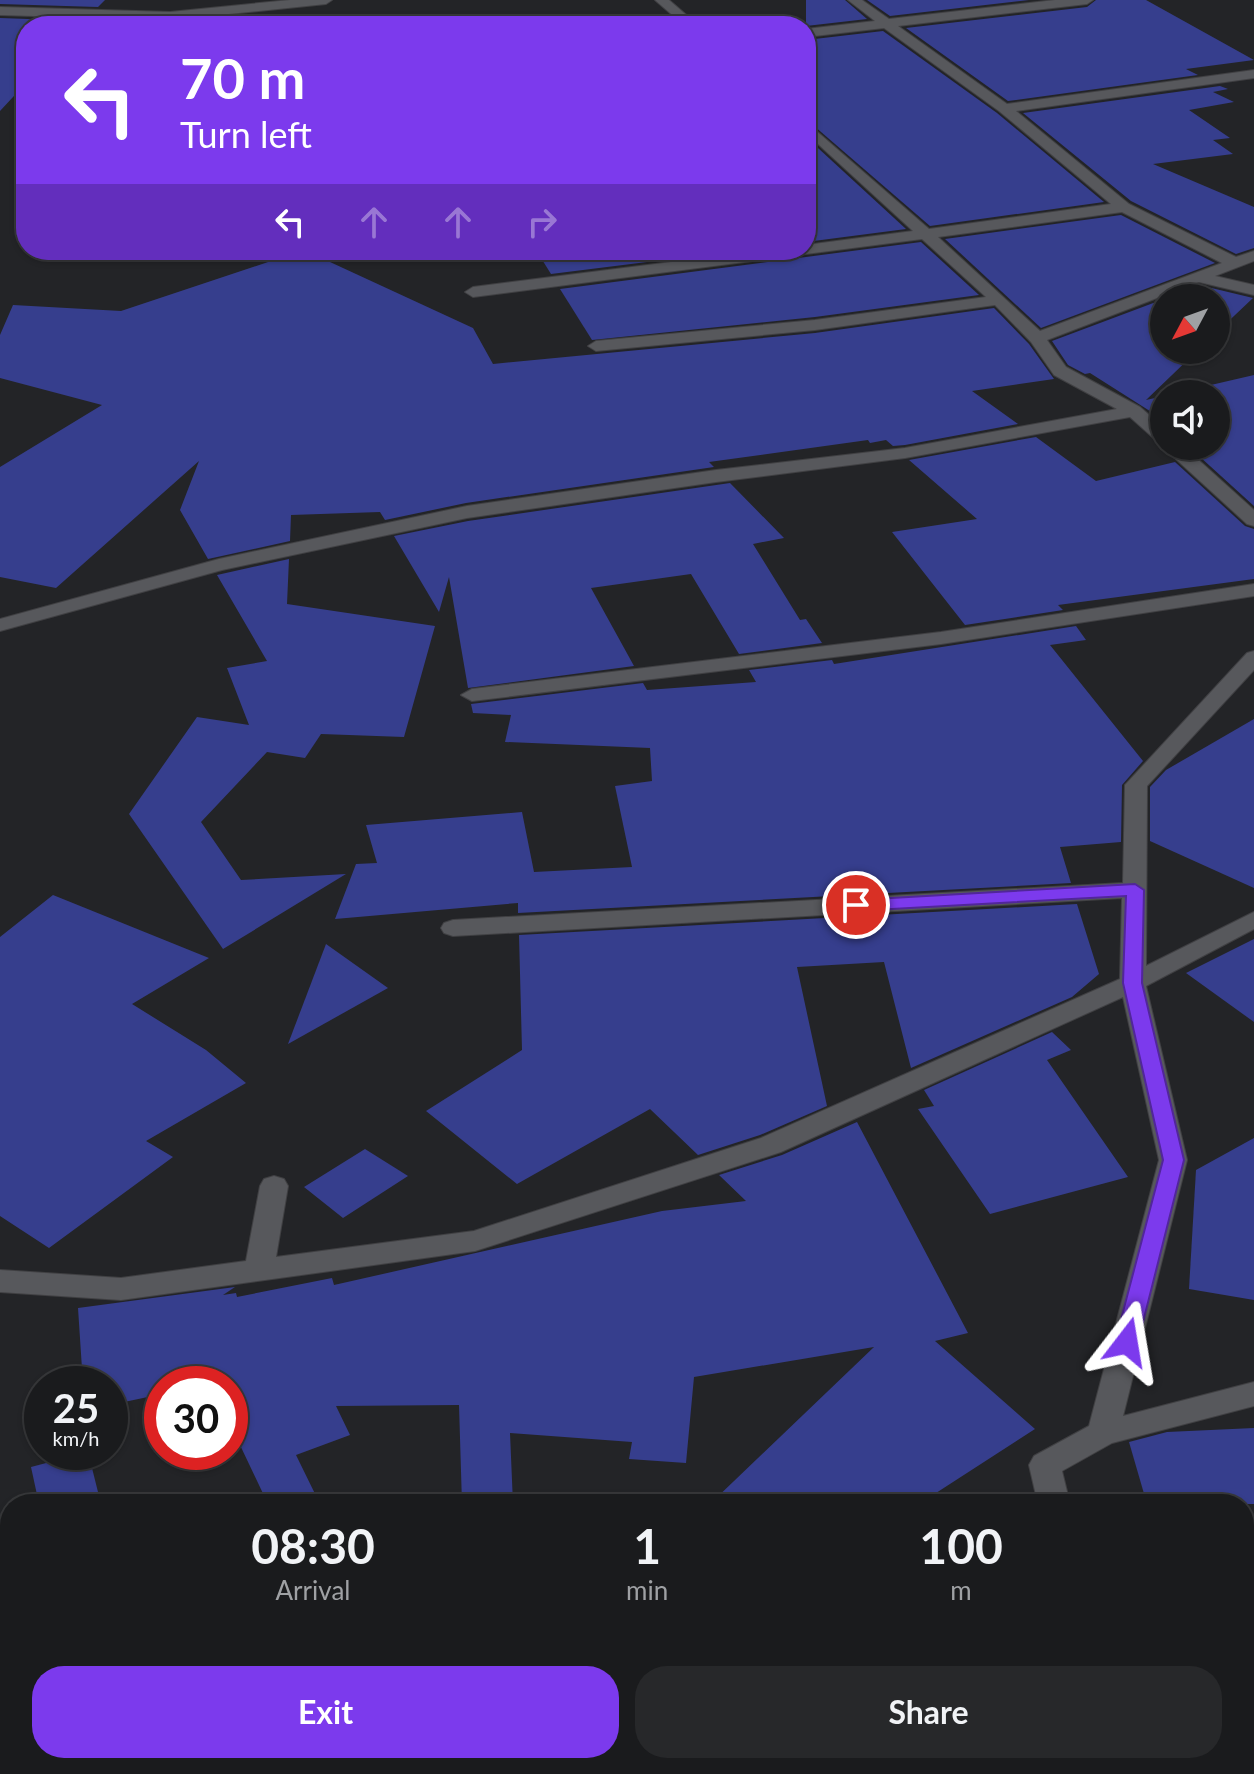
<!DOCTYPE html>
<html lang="en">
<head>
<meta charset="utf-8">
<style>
	body { margin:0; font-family:Lato,sans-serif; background:#27282a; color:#f1f3f6; height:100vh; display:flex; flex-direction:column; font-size:30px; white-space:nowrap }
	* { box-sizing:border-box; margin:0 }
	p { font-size:26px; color:#9fa1a4 }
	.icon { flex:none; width:44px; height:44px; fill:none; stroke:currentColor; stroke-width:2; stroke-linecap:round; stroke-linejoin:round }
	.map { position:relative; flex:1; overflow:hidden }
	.panel { position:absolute; left:0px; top:1494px; width:1254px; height:280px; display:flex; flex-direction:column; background:#1a1b1d; border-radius:32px 32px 0 0; box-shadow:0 2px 6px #0004,0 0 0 2px #38393b }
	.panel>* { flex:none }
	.hud { position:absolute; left:16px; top:16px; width:800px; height:244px; border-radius:32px; box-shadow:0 2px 6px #0004,0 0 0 2px #38393b; background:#7c3aed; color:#fff; overflow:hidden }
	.needle { width:52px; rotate:229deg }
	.controls { position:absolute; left:1150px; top:284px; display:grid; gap:16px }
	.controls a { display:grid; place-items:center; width:80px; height:80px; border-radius:50%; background:#1a1b1d; box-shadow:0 2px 6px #0004,0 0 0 2px #38393b; font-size:40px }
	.speed { position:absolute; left:24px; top:1366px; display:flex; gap:16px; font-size:40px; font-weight:700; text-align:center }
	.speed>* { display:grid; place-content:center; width:104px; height:104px; border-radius:50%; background:#1a1b1d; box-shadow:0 2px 6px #0004,0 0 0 2px #38393b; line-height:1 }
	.speed small { font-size:20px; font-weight:400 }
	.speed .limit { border:12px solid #d22; background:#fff; color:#111 }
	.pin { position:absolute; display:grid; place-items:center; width:68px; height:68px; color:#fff; margin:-34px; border:4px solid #fff; border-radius:50%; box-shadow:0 2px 8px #0007 }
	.me { position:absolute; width:88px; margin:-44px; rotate:14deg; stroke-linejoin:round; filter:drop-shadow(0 0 6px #0008) }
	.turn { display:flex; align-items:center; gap:28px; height:168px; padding:0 32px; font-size:36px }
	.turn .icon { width:104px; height:104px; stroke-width:2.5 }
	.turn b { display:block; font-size:56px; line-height:68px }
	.lanes { display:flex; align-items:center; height:76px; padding:0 32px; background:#0003; justify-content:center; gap:40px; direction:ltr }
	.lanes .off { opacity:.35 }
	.eta { display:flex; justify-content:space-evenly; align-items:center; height:136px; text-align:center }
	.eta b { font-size:48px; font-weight:700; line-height:56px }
	.button { display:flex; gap:16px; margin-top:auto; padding:16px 32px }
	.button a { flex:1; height:92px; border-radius:32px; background:#7c3aed; color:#fff; font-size:32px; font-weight:700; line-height:92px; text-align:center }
	.button a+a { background:#27282a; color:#f1f3f6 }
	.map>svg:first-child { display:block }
</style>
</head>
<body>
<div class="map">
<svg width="1254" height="1774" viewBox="0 0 1254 1774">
	<rect width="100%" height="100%" fill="#232427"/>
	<!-- building -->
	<g fill="#363e8d">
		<path d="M0,0H105L98,7L0,4Z"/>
		<path d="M806,0H845L867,19L806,26Z"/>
		<path d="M867,0H1029L890,16Z"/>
		<path d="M1096,0H1146L1254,60L1186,69L1198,75L1008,101L906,28L1087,7Z"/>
		<path d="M0,18L85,21L80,26H26V83L0,111Z"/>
		<path d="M883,31L997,113L1104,202L930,226L806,119V40Z"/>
		<path d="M1220,86L1228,89L1213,92L1234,102L1189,110L1230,138L1213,140L1233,154L1153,164L1254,207V248L1236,254L1131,201L1023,113Z"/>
		<path d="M806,137L906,229L806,242Z"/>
		<path d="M1121,215L1215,263L1041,328L945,239Z"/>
		<path d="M921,242L979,295L815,317L592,340L560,289Z"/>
		<path d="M304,250L473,328L493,364L815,333L994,308L1029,344L1054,379L972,391L1018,424L905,445L893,446L886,440L870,443L868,440L709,462L714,467L466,503L385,520L380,512L291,515L290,541L208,559L180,510L199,461L56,588L0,577V467L102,405L0,378V335L13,305L121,311Z"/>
		<path d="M536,250H743L551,274Z"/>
		<path d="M1199,285L1253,298L1216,333V298H1165Z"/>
		<path d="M1164,299V350H1198L1146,400L1164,396V420L1090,373L1085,374L1068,365L1052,341Z"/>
		<path d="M1254,375V506L1199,456L1216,452L1206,446H1216V394H1172Z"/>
		<path d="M1036,437L1096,481L1175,462L1245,526L1254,529V579L1058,605L1063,610L965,625L892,532L977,519L909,460Z"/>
		<path d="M730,483L784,538L753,544L800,620L806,619L822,643L739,654L691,574L591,588L634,666L468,688L449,577L439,612L394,536L468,521Z"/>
		<path d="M289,559L287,604L435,626L404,737L321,734L305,758L267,752L201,822L241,880L346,874L223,949L129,814L197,717L249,725L227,668L267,661L217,575Z"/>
		<path d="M1076,626L1086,640L1050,645L1143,761L1122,785L1121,842L1060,847L1071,883L518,913V903L335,919L356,864L377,863L366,825L522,812L534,872L632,867L615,786L652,781L650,748L505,742L511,715L473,713L471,704L643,683L647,690L756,682L749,670L832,660L834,664Z"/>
		<path d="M1254,719V888L1150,841V787L1166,770Z"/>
		<path d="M53,895L209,958L132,1004L206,1050L246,1083L146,1141L173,1157L49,1248L0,1216V937Z"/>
		<path d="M1077,904L1099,974L1072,997L911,1068L884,962L797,967L827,1106L760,1135L698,1155L650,1109L517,1184L426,1111L522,1050L519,935Z"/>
		<path d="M1254,939V1022L1186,973Z"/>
		<path d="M326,944L388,988L288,1044Z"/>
		<path d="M1052,1032L1071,1050L1047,1060L1128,1177L990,1214L918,1109L934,1106L924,1090Z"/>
		<path d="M857,1122L968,1333L935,1341L1035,1429L919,1504H710L874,1347L694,1377L686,1463L629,1459L632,1442L510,1433L513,1504H462L459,1405L336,1406L350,1435L296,1455L320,1504H268L230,1424V1384H162V1394L110,1405V1384H83L78,1308L235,1287L223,1295L236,1293L237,1297L332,1278L334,1285L662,1211L746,1201L719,1175L782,1155Z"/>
		<path d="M1254,1138V1300L1189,1289L1196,1170Z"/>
		<path d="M365,1149L408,1176L343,1218L304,1187Z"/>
		<path d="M1254,1428V1504H1147L1129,1442L1167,1432Z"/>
		<path d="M88,1452L101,1504H39L31,1467Z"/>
	</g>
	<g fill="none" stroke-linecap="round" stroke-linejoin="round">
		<defs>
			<g id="minor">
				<path d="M290,0H332L326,4L170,20L0,15V7L170,12Z"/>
				<path d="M655,0H669L699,26H685Z"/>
				<path d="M848,0H862L889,19L1055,0H1093L1087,4L898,26L1007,104L1254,70V78L1016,111L1129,204L1236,257L1254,251V261L1215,276L1254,285V295L1199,282L1047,340L1066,367L1140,407L1164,428V443L1158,442L1130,417L905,458L716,482L467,518L222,570L0,631V619L219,559L467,506L716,470L905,448L1117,409L1054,375L1031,342L995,305L815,330L596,351L588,346L596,341L815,320L986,297L922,239L473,297L465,292L473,287L767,250H806V245L913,231L806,133V122L929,229L1111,204L999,111L884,28L806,37V29L875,21ZM1122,212L1222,263L1040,331L938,237Z"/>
				<path d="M1164,444L1183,446L1254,510V526L1247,524L1166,450Z"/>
				<path d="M1254,584V596L941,644L472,701L461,695L472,689L941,632Z"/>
				<path d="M1254,651V670L1147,786L1146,966L1254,912V929L1146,986L1187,1160L1123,1416L1254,1382V1406L1112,1443L1062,1471L1070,1504H1038L1029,1465L1034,1456L1089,1426L1159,1160L1123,997L781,1152L475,1251L121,1300L0,1292V1270L121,1278L246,1261L260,1186L264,1179L274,1176L284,1179L288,1186L276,1257L474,1231L761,1138L1120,979L1122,898L453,936L444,933L441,928L444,923L453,920L1123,883L1125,785L1247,653Z"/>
				<rect x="1244" y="1557" width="10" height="28"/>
				<path d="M10,1702V1732L0,1734V1704Z"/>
			</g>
		</defs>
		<!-- minor casing -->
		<use href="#minor" stroke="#404043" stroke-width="2"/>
		<!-- minor -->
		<use href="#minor" fill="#57585c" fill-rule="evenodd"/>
	</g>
	<!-- route -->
	<path fill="#7c3aed" stroke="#51269a" stroke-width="2" d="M1135,884L1144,890L1142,983L1184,1160L1138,1342L1135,1348L1127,1350L1119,1348L1115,1342L1163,1160L1123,983L1126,896L856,911L847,905L856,900Z"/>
</svg>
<div class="controls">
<a><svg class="needle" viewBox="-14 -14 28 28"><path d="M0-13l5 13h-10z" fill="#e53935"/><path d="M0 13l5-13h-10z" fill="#9fa1a4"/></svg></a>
<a><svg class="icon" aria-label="sound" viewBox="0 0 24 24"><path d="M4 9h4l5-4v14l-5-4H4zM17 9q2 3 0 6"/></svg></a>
</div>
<div class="speed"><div>25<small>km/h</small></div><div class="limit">30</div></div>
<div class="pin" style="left:856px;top:905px;background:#d93025"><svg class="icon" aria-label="arrive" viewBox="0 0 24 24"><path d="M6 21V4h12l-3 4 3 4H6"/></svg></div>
<svg class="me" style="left:1127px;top:1342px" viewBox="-20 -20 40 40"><path d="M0-17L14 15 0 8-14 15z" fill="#7c3aed" stroke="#fff" stroke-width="4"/></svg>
<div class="hud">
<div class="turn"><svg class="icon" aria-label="left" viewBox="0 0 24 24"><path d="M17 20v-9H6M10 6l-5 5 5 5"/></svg><div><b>70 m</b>Turn left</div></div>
<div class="lanes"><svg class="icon" aria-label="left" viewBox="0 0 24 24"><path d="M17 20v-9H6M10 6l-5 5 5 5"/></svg><svg class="icon off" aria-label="ahead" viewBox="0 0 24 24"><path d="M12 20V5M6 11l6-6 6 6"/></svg><svg class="icon off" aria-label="ahead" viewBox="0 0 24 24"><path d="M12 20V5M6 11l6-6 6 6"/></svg><svg class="icon off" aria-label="right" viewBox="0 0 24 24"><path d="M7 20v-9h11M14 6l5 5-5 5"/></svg></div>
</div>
<section class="panel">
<div class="eta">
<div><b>08:30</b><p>Arrival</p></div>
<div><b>1</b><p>min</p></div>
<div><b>100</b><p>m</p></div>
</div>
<div class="button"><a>Exit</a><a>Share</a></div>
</section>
</div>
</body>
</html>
